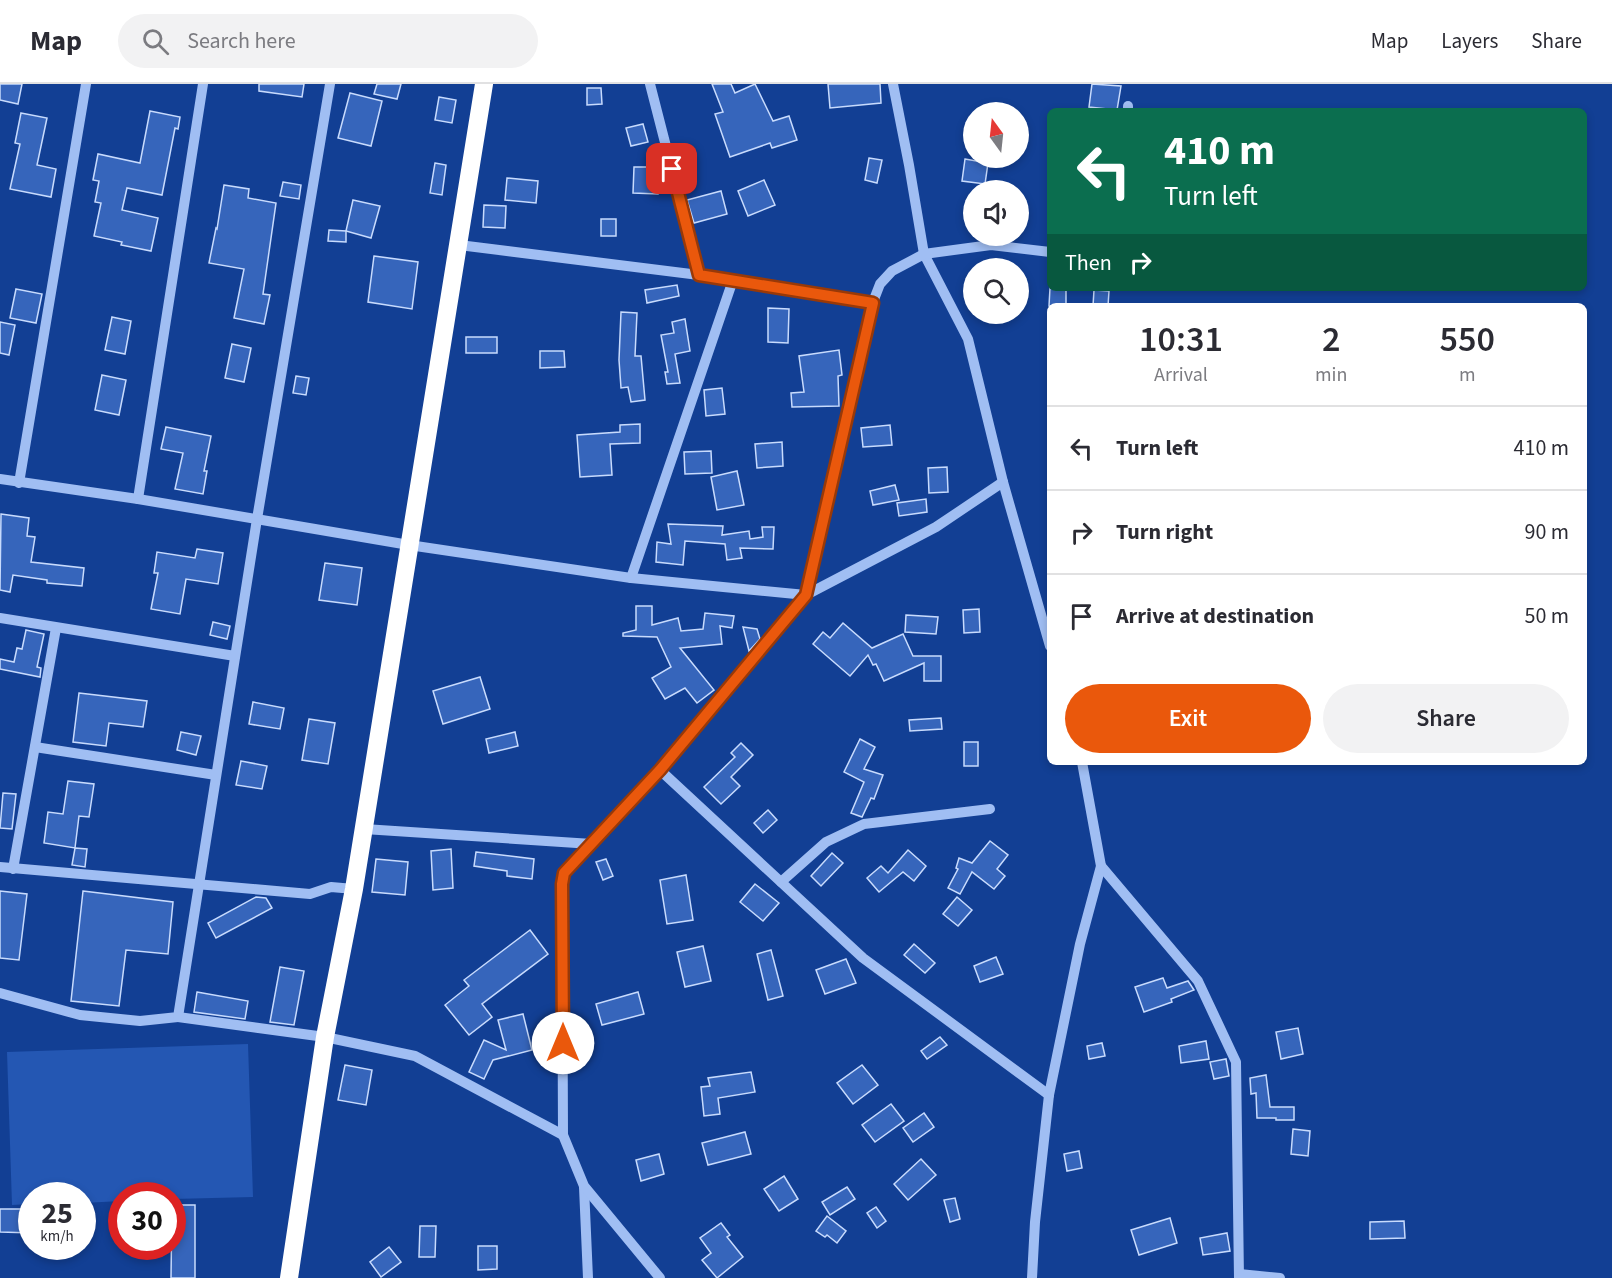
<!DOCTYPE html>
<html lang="en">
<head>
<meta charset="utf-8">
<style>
	body { margin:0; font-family:"Source Sans 3",sans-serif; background:#f2f2f3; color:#2b2b33; height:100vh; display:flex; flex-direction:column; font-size:22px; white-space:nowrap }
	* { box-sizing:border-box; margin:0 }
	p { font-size:20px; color:#7c7c81 }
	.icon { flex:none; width:33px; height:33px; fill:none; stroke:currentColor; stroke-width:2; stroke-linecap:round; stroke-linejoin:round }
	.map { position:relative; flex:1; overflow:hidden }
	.panel { position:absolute; left:1047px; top:219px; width:540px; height:462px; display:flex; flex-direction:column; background:#fff; border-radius:9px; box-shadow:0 3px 9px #0003 }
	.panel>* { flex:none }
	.top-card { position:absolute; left:1047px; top:24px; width:540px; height:183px; border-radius:9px; box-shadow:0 3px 9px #0003; background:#0b6e4f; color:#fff; overflow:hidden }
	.needle { width:39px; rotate:345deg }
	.buttons { position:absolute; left:963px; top:18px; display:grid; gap:12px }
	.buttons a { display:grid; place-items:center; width:66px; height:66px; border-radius:50%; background:#fff; box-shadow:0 3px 9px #0003; font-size:30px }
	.speed { position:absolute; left:18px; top:1098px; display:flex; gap:12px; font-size:30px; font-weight:700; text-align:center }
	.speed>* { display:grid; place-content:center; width:78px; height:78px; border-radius:50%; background:#fff; box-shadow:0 3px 9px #0003; line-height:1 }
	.speed small { font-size:15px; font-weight:400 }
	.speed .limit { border:9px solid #d22; background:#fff; color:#111 }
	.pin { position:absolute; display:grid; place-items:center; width:51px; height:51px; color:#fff; margin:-26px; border-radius:12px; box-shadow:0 3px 9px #0006 }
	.me { position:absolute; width:66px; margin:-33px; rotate:0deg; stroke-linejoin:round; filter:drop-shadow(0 0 4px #0008) }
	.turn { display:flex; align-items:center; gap:21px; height:126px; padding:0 18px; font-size:27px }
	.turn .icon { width:78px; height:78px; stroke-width:2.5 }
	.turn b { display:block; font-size:42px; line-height:51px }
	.then { display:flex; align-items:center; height:57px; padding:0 18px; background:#0003; gap:12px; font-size:22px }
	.eta { display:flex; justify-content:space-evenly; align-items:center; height:102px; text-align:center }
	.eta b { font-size:36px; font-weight:600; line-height:42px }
	.primary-button { display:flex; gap:12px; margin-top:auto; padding:12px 18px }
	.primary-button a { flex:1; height:69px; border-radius:36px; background:#ea580c; color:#fff; font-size:24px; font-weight:600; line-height:69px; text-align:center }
	.primary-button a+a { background:#f2f2f3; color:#2b2b33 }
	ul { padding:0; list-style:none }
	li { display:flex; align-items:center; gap:18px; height:84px; padding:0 18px; border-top:2px solid #e1e1e2 }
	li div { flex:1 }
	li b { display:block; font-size:22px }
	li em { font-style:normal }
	header { display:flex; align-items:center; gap:36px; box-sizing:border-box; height:84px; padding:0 30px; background:#fff; border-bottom:2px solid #e1e1e2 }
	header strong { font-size:28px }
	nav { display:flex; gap:33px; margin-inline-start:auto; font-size:21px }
	.search { width:420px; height:54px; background:#f2f2f3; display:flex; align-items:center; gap:15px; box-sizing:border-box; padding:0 21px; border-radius:33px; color:#7c7c81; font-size:22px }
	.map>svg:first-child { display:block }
</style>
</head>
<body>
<header>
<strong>Map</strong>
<div class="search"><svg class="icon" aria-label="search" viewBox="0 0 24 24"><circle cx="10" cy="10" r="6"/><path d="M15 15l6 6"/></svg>Search here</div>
<nav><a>Map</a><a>Layers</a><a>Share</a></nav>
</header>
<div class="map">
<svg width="1612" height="1194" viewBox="0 0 1612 1194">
	<rect width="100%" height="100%" fill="#123f94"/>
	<!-- green -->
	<path fill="#2457b3" d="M248,960L253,1113L173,1115L172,1112H122L121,1117L83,1119L82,1112H32L31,1120L12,1121L7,968Z"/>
	<!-- building -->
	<g fill="#3665bb" stroke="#c8dbfd" stroke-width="1.5">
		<path d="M0,0H22L18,20L0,16Z"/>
		<path d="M259,0H304L302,13L259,7Z"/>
		<path d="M377,0H401L397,15L374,10Z"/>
		<path d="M712,0H731L735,9L755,0L773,37L789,32L797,56L772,64L770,59L730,73L715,30L723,28Z"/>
		<path d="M828,0H880L881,19L830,24Z"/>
		<path d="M1092,0L1121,2L1117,26L1089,23Z"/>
		<path d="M587,4H601L602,20L587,21Z"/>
		<path d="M350,9L382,17L371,62L338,54Z"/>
		<path d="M439,13L456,16L452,39L435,36Z"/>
		<path d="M150,27L180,33L178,45L175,44L162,111L127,104L122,126L158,134L151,167L121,161L122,158L94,152L101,119L95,118L99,97L93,96L98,70L140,79Z"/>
		<path d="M21,29L47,34L37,81L56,85L51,113L10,105L20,60L15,59Z"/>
		<path d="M643,40L648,58L631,62L626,44Z"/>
		<path d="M869,74L882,76L877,99L865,96Z"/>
		<path d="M965,75L988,79L985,100L962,97Z"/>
		<path d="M435,79L446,81L442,111L430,109Z"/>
		<path d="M634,83H659L658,110L633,109Z"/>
		<path d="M507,94L538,97L536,119L505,116Z"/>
		<path d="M764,96L775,121L748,132L738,107Z"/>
		<path d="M283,98L301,101L299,115L280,112Z"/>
		<path d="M224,101L249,105L248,114L276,119L263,210L270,211L264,240L234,234L244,185L209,179L216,144L217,145Z"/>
		<path d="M721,107L727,130L694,139L687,116Z"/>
		<path d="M353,116L380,122L371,154L346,147Z"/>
		<path d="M484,121L506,122L505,144L483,143Z"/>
		<rect x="601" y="135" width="15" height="17"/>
		<path d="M329,146L346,147V158L328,157Z"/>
		<path d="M374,172L418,178L412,225L368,218Z"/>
		<path d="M677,201L679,212L647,219L645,206Z"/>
		<path d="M1050,204H1066V222H1049Z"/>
		<path d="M16,205L42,210L36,239L10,234Z"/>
		<path d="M1094,206L1109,207L1108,222H1093Z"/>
		<path d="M768,224L789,225L788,259L768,258Z"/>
		<path d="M621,228L637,229L635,272H641L645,316L631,318L628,303L621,304L619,276Z"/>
		<path d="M112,233L131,237L125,270L105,266Z"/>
		<path d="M685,235L690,267L675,270L680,299L667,300L665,288H668L661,251L674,249L672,238Z"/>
		<path d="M0,238L15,241L9,271L0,269Z"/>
		<rect x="466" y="253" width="31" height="16"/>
		<path d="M232,260L251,264L244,298L225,294Z"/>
		<path d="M839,266L842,291L838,292L839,322L792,323L791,309L804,308L799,272Z"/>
		<path d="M540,267H564L565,283L540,284Z"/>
		<path d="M102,291L126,296L119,331L95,326Z"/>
		<path d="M296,292L309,294L306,311L293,309Z"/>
		<path d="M722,304L725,330L706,332L704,306Z"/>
		<path d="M640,340V359L610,360L612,391L580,393L577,351L620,348V341Z"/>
		<path d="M890,341L892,361L863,363L861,344Z"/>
		<path d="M166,343L211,352L204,387H207L203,410L175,405L183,369L161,365Z"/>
		<path d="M782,358L783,382L757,384L755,360Z"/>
		<path d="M711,367L712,389L685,390L684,368Z"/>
		<path d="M947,383L948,408L929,409L928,384Z"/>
		<path d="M737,387L744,421L717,426L711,393Z"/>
		<path d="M895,401L899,416L873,421L870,407Z"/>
		<path d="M926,415L927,428L899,432L897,419Z"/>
		<path d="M1,430L29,434L27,452L35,453L31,478L84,484L82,502L47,499V496L13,491L10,508L0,506Z"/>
		<path d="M668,440L723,442L722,451L749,447L750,455L763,453L762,443H774L773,465L740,464L742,474L727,476L725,460L685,457L683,481L656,478L657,458L671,460Z"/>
		<path d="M197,465L223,469L218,500L186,495L180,530L151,525L158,489H154L157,468L195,474Z"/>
		<path d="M325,479L362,484L357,521L319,516Z"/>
		<path d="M636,522H652V541L678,534L681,547L703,545L705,529L734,532L732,544L720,542L722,560L680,564L714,606L697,619L685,604L665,615L652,594L671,583L657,553L623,552V549L636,546Z"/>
		<path d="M979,525L980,548L964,549L963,526Z"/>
		<path d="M906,531L938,533L936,550L905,548Z"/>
		<path d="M213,538L230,542L227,555L210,551Z"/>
		<path d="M843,539L872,564L903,550L913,572H941V597H924V579L884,597L876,580L873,581L868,571L850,592L813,560L823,548L830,554Z"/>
		<path d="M743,543L757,545L760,555L749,567Z"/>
		<path d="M26,546L44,550L37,583L41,584L40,593L0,585V575L14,578L17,564L22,565Z"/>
		<path d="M480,593L490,625L443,640L433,607Z"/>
		<path d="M79,609L147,617L143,643L109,639L106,662L73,658Z"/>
		<path d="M253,618L284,624L280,645L249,640Z"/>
		<path d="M941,634L942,645L910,647L909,636Z"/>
		<path d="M309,635L335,639L328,680L302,676Z"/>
		<path d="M181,648L201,652L196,671L177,666Z"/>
		<path d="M515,648L518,662L489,669L486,655Z"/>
		<path d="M860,655L875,663L864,685L883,691L874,715L871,714L862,733L851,729L864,698L844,688Z"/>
		<rect x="964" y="658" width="14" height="24"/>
		<path d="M741,659L753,671L731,693L740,702L721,720L704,703L735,673L731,669Z"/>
		<path d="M241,677L267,682L262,705L236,701Z"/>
		<path d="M68,697L94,700L89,733L79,732L75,764L44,759L48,728L63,730Z"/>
		<path d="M3,709L16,710L12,745L0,744Z"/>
		<path d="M768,726L777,736L763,749L754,739Z"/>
		<path d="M990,757L1008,771L997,785L1005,792L994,805L972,788L960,810L948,804L958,785L956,784L959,774L972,779Z"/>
		<path d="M75,764L87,765L85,783L72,781Z"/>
		<path d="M451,765L453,804L433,806L431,767Z"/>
		<path d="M908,766L926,782L914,797L903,788L879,808L867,794L881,782L888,789Z"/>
		<path d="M476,768L534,775L532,795L507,792V787L474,782Z"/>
		<path d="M832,769L843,779L821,802L811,792Z"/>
		<path d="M376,775L408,778L405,811L372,808Z"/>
		<path d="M606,775L613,792L603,796L596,778Z"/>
		<path d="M686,791L693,836L667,840L660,796Z"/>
		<path d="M755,800L779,819L763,837L740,818Z"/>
		<path d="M0,807L27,810L19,876L0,874Z"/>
		<path d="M83,807L173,818L168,870L126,866L119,922L71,917Z"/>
		<path d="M256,813L266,814L272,824L216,854L208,839Z"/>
		<path d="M957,813L972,826L958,842L943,830Z"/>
		<path d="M530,846L548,870L482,920L492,933L469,951L445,921L469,902L464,896Z"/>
		<path d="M914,860L935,879L925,889L904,871Z"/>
		<path d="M703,862L711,897L685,903L677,868Z"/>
		<path d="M771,866L783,912L768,916L757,870Z"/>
		<path d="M996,873L1003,890L980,898L974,882Z"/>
		<path d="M846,875L856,899L825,910L816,886Z"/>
		<path d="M280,883L304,887L294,941L270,938Z"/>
		<path d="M1163,894L1167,904L1188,897L1194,906L1171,915L1172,918L1144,928L1135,903Z"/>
		<path d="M197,908L248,917L245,935L194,928Z"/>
		<path d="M638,908L644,930L602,941L596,920Z"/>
		<path d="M523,930L532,966L493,976L484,995L469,988L484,956L506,966L498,936Z"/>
		<path d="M1298,944L1303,970L1281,975L1276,948Z"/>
		<path d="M940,953L947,961L927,975L921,967Z"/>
		<path d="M1206,957L1209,975L1181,979L1179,962Z"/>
		<path d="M1102,959L1105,972L1089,975L1087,962Z"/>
		<path d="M1226,975L1229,992L1214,995L1210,978Z"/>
		<path d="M345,981L372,986L366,1021L338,1016Z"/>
		<path d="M862,981L878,1001L853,1020L837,999Z"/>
		<path d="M751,988L755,1008L718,1014L720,1030L704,1032L701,1003L710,1002L708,994Z"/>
		<path d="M1266,991L1270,1023H1294V1036H1276V1034H1257L1256,1009L1251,1010L1250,994Z"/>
		<path d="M891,1020L904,1037L875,1058L862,1041Z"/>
		<path d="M924,1029L934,1043L913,1058L903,1044Z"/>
		<path d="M1293,1045L1310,1047L1308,1072L1291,1070Z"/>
		<path d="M745,1048L751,1070L708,1081L702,1059Z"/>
		<path d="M1079,1067L1082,1084L1067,1087L1064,1070Z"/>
		<path d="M659,1070L664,1090L641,1097L636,1076Z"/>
		<path d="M921,1075L936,1091L908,1116L894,1100Z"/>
		<path d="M784,1092L798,1115L779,1127L764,1105Z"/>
		<path d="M847,1103L855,1115L830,1131L822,1118Z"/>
		<path d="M955,1114L960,1135L950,1138L944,1116Z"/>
		<path d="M172,1121H195V1194H171Z"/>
		<path d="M876,1123L886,1137L877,1144L867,1129Z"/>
		<path d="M0,1125H28L27,1132H32V1149L0,1148Z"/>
		<path d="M827,1132L846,1147L837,1159L827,1151L825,1153L816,1147Z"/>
		<path d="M1170,1134L1177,1159L1139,1171L1131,1146Z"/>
		<path d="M1404,1137L1405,1154L1370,1155V1138Z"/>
		<path d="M721,1139L730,1151L727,1153L743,1173L717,1194L702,1176L711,1169L700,1154Z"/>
		<path d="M420,1142H436L435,1173H419Z"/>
		<path d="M1227,1149L1230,1167L1203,1171L1200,1154Z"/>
		<path d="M478,1162H497V1185L478,1186Z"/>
		<path d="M389,1163L401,1178L381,1193L370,1178Z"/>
	</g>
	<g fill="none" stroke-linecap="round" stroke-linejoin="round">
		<!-- minor -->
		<g stroke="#a0bef3" stroke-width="10">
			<path d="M650,0L699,191"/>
			<path d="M893,0L909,81L924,170L968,255L1003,398L1050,562"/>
			<path d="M1128,27V22"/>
			<path d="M459,161L699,191L873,218"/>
			<path d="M0,395L138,415L409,461L631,494L806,511L936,443L1003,398"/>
			<path d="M19,399L86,0"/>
			<path d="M138,415L203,0"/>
			<path d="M631,494L733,196"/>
			<path d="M0,534L235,572"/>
			<path d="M35,663L216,691"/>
			<path d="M660,686L863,874L1049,1011"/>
			<path d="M364,745L592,760"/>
			<path d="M1101,782L1198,897L1236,978L1239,1194"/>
			<path d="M0,783L310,810L331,803L354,805"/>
			<path d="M13,785L56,544"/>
			<path d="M781,798L826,758L864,740L990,725"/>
			<path d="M0,909L80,931L140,937L178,933L257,435L330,0"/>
			<path d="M178,933L325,953L415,972L563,1051"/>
			<path d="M584,1103L588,1194"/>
			<path d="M1239,1190L1280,1194"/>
			<path d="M660,1194L584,1102L563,1051L562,800L564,789L660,686L806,511L873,218L880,200L892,187L924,170L991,161L1050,168"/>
			<path d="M1032,1194L1035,1138L1049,1011L1080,860L1101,782L1082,678"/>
		</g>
		<!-- highway -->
		<path stroke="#fff" stroke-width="18" d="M289,1194L325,953L354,805L484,0"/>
	</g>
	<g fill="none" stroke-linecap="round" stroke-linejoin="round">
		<defs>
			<path id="route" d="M563,959L562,800L564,789L660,686L806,511L873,219L699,191L672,85"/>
		</defs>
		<!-- route casing -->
		<use href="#route" stroke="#983908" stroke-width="15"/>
		<!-- route -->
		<use href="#route" stroke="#ea580c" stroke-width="10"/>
	</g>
</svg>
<div class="buttons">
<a><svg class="needle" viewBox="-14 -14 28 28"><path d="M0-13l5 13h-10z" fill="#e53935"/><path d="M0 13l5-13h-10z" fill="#7c7c81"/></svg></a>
<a><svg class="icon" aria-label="sound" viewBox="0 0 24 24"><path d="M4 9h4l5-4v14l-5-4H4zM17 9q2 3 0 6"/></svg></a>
<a><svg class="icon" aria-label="search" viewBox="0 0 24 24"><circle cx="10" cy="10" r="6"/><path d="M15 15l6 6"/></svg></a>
</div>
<div class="speed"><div>25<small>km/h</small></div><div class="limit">30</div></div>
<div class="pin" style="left:672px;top:85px;background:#d93025"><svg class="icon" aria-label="arrive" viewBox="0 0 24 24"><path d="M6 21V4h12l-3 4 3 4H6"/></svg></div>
<svg class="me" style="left:563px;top:959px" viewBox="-20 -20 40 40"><circle r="19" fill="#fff"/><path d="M0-13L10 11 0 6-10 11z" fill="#ea580c"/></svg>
<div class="top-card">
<div class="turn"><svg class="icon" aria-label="left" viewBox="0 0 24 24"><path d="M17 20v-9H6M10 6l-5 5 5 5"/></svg><div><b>410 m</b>Turn left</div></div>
<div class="then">Then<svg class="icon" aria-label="right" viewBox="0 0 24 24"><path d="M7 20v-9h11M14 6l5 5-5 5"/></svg></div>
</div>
<section class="panel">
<div class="eta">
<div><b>10:31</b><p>Arrival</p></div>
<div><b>2</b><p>min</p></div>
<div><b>550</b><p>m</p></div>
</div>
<ul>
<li><svg class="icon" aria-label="left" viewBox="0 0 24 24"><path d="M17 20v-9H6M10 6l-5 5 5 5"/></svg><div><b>Turn left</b></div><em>410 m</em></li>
<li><svg class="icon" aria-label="right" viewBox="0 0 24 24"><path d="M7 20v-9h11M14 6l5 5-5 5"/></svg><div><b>Turn right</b></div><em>90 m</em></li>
<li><svg class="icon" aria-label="arrive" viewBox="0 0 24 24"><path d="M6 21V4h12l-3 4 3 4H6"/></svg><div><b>Arrive at destination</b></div><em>50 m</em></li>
</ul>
<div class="primary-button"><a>Exit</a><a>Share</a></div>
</section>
</div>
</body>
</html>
